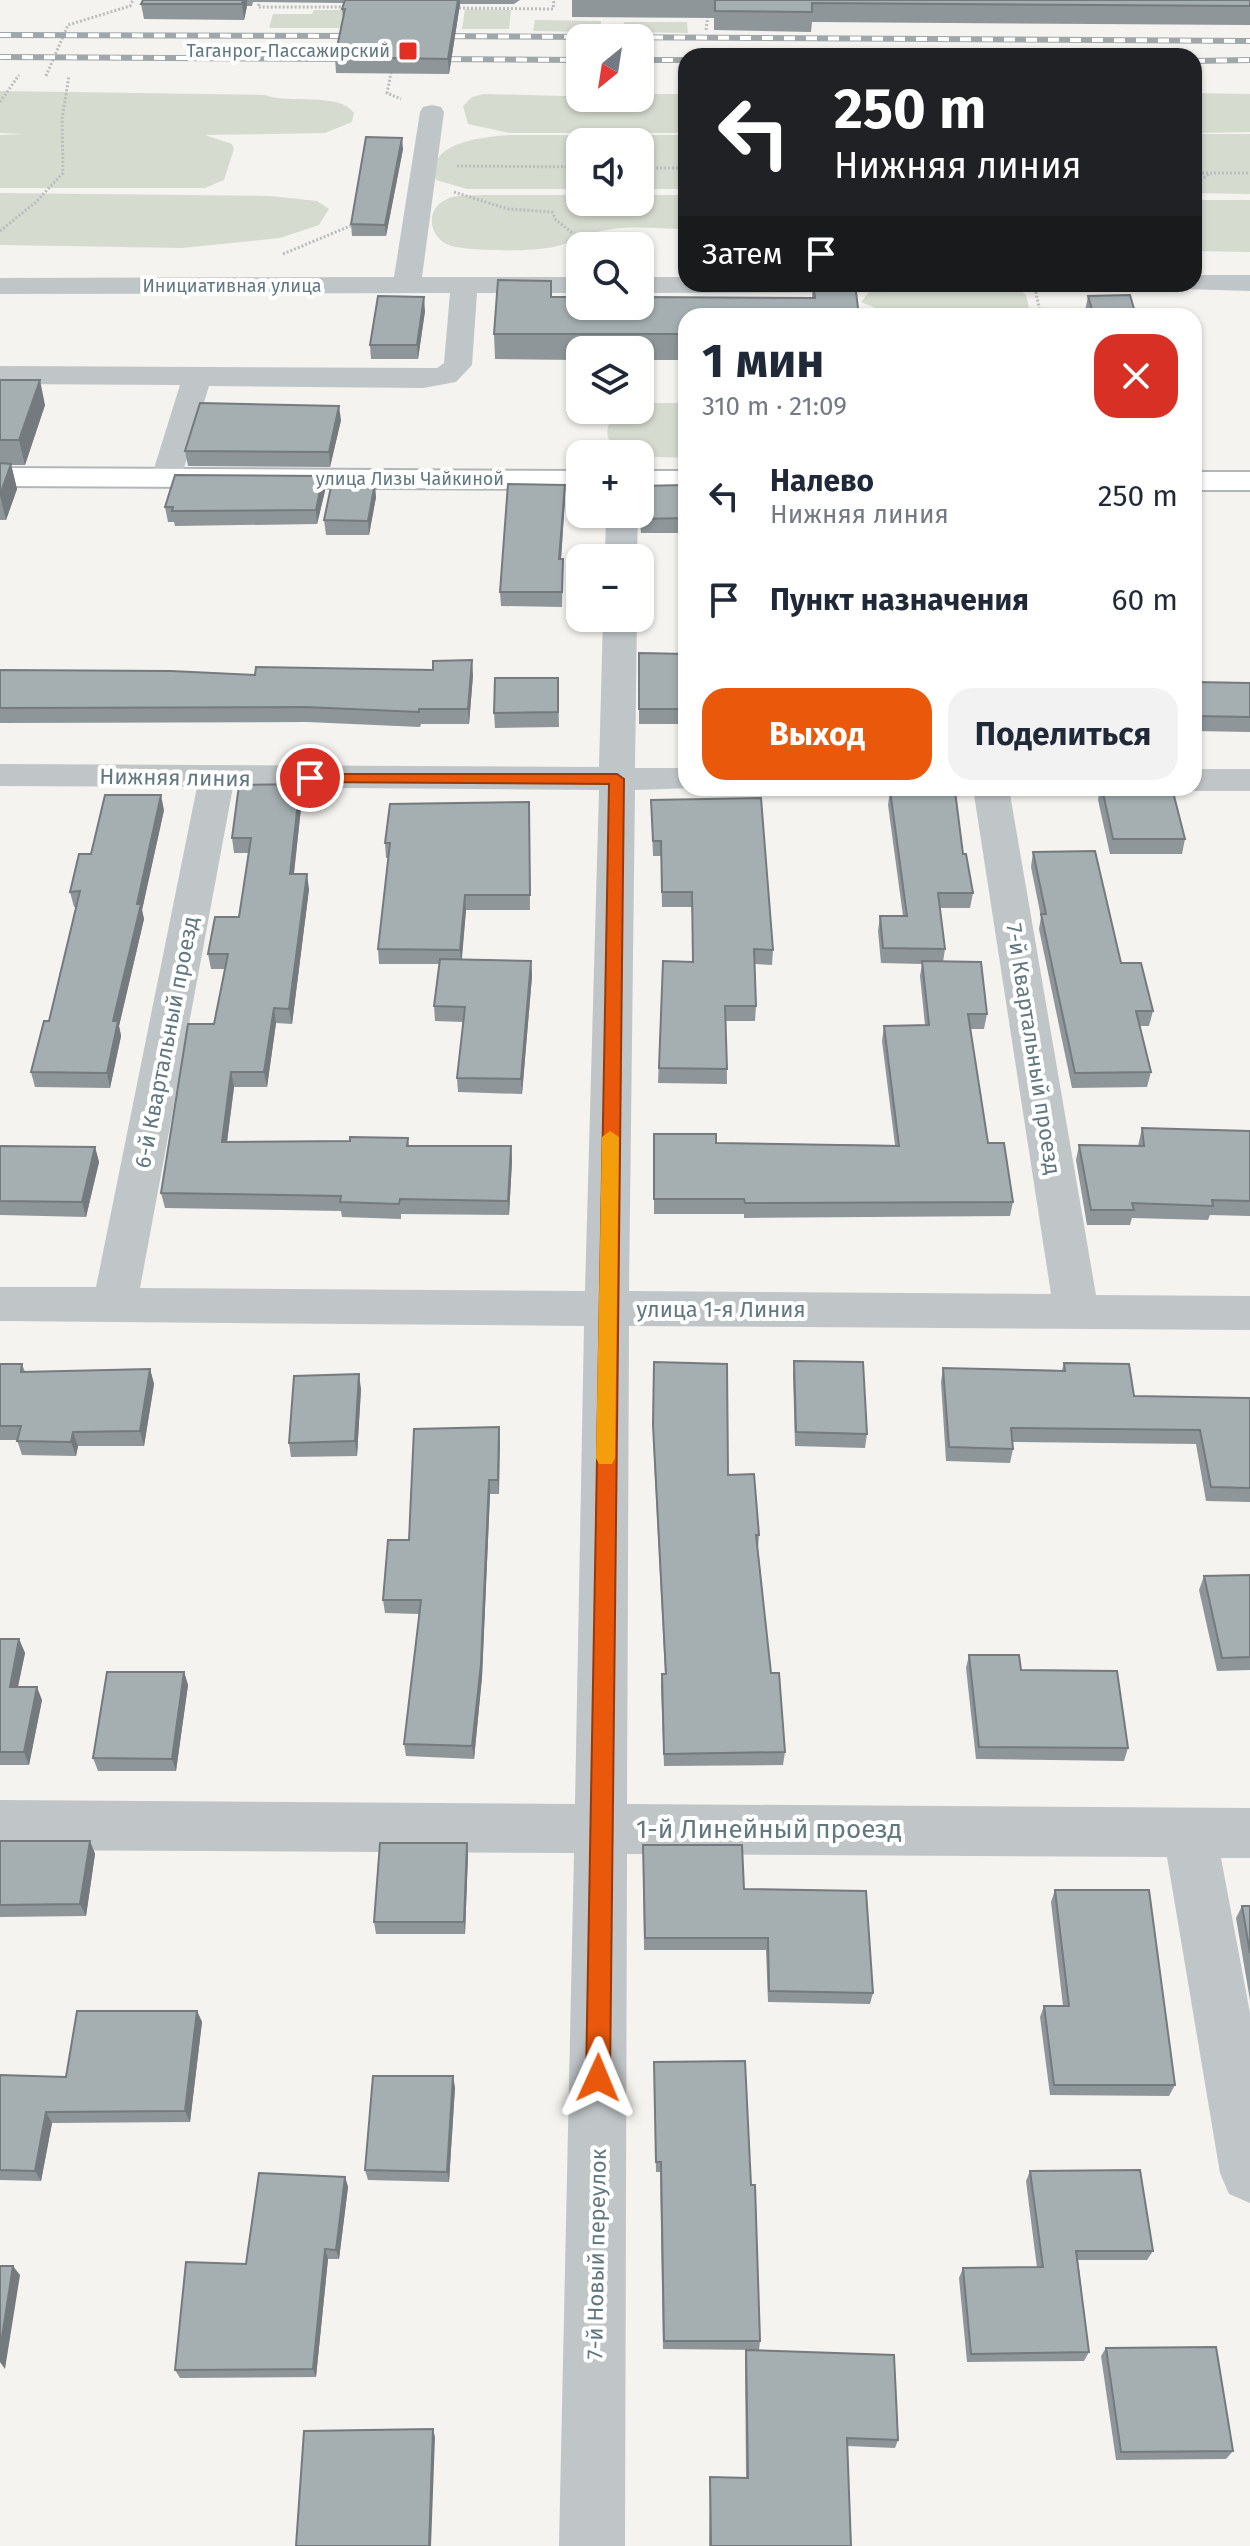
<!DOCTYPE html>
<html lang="ru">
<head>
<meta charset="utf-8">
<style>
	body { margin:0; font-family:"Fira Sans",sans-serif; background:#f2f2f3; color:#1f2937; height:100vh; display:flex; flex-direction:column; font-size:30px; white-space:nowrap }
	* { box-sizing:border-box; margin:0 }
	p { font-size:26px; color:#747a83 }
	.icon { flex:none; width:44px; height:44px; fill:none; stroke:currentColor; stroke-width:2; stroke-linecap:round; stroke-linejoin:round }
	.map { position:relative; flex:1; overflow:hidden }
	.sheet { position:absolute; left:678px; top:308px; width:524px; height:488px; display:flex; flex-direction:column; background:#fff; border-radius:24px; box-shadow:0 2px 6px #0004 }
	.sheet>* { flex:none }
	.top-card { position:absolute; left:678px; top:48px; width:524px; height:244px; border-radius:24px; box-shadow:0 2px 6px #0004; background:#202124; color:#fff; overflow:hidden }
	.needle { width:52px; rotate:210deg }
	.controls { position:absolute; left:566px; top:24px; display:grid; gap:16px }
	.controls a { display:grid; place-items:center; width:88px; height:88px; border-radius:16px; background:#fff; box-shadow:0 2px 6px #0004; font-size:40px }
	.pin { position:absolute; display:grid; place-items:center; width:68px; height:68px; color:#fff; margin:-34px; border:4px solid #fff; border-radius:50%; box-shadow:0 2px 8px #0007 }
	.me { position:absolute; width:88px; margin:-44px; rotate:1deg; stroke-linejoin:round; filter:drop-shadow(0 0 6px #0008) }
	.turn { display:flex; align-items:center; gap:28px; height:168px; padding:0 24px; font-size:36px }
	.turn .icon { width:104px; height:104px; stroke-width:2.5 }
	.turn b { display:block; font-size:56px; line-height:68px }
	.then { display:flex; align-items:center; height:76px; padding:0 24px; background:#0003; gap:16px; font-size:30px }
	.round { display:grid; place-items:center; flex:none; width:84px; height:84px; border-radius:24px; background:#f2f2f3 }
	.headline { display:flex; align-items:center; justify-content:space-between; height:136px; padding:0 24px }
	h1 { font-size:48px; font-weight:700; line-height:60px }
	.primary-button { display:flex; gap:16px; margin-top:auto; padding:16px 24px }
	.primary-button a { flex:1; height:92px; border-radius:24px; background:#ea580c; color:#fff; font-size:32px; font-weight:700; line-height:92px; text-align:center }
	.primary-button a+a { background:#f2f2f3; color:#1f2937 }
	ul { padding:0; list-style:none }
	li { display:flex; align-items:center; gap:24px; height:104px; padding:0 24px }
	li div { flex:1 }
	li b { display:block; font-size:30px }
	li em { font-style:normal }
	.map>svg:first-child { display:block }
</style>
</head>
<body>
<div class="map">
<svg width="1250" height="2546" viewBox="0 0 1250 2546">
	<rect width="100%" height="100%" fill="#f4f3ef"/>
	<!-- green -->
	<g fill="#d6dbd0">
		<path d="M465,9L511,10L509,29H462Z"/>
		<path d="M314,10H367L362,28H269L273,14H312Z"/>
		<path d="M535,20L601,21L600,32L533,31Z"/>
		<path d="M624,22H687L688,33L623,32Z"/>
		<path d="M0,91L265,95C288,104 340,92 354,113L352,122L325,133L205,135L232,144L234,149L224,180L205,188H0V135L24,134L0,133Z"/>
		<path d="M1194,93L1250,94V132L1194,133Z"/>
		<path d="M484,94L640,98V94H686V133H509L468,124L463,106L472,97Z"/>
		<path d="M1194,134H1250V194L1194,193Z"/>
		<path d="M509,135H686V189H640V142H580V189H467L436,180C424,142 484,137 509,135Z"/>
		<path d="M0,193L271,196L317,201L329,209L319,225L280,238L182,248L0,245Z"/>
		<path d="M483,195H580V202H640V195H686V229C661,229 631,225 606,230C588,233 572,243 554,247C528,252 482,251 456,247C430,243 422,210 447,199C456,194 472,196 483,195Z"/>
		<path d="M1194,200H1250V252L1194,251Z"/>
		<path d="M881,288L1019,289L1026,295L1031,316H895L861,302L870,291Z"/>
		<path d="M640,403H686V458C659,457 580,459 617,410H640Z"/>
	</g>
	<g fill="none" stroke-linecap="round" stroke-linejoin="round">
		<defs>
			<g id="major">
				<path d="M0,468L580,471V489L0,486Z"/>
				<rect x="640" y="471" width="46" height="18"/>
				<rect x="1194" y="472" width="56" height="18"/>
			</g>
		</defs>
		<!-- major casing -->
		<use href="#major" stroke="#b1b7b9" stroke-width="4"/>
		<!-- path -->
		<g stroke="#babdbe" stroke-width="3" stroke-dasharray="2 2" stroke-linecap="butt">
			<path d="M260,0L258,7H346"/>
			<path d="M455,8L553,9L554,0"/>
			<path d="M706,30L710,0"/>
			<path d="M392,68L387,93L401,99"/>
			<path d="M46,76L68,25L130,6L133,0"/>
			<path d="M0,102L19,75"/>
			<path d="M457,166L580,167"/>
			<path d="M640,168H686"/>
			<path d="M1194,173H1250"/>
			<path d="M1194,185L1209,174"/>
			<path d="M454,192L508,209L552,212L556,220L589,246"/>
			<path d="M0,231L36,202L63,173L62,119L69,76"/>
			<path d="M579,236L615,246"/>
			<path d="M283,254L355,224"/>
			<path d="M1034,284L1041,316"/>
		</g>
		<!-- minor -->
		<g fill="#c0c5c7" fill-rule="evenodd">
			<path d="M432,105L441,107L444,112L422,277H580V293H477L472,365L456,382L423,388L209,386L181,478L177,485L166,487L155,485L151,478L180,385L0,384V366L437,368L444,363L450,293L0,294V278L394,277L420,112L423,107Z"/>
			<path d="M1194,275H1250V291L1184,289L1181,284H1194Z"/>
			<path d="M640,277H686V284H904L900,290L890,292L640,293Z"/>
			<path d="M606,514H638L637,558H605Z"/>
			<path d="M603,618H637L635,768H686V788H694L635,790L629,1291L1051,1294L973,788H1009L1096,1295L1250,1296V1330L629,1326L627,1804L1250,1808V1858H1221L1250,2013V2203L1229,2194L1220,2173L1167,1857L627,1854L625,2546H559L574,1853L0,1850V1800L575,1804L584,1326L0,1321V1287H96L197,787L0,786V764L599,767ZM233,787L599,790L585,1291L140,1288Z"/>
			<path d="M1194,769H1250V791H1194L1182,788H1194Z"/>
		</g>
		<!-- major -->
		<use href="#major" fill="#fff" fill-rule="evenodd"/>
		<defs>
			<g id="rail">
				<path d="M0,35L360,36"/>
				<path d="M432,36L1250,41"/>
				<path d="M0,57L356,59"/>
				<path d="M428,59L580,60"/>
				<path d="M640,60H686"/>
				<path d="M1194,61L1250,60"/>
			</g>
		</defs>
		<!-- rail casing -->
		<use href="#rail" stroke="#9fa7aa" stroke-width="6"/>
		<!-- rail -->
		<use href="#rail" stroke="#fff" stroke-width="4" stroke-dasharray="11" stroke-linecap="butt"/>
	</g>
	<!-- wall -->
	<g fill="#8e9699">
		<path d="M143,0H520L514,4H460L449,74L336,73L335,57L343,18L342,9L344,3L253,2L252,6H247L244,20L144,19L141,4Z"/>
		<path d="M572,0H1250V25L812,22L811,32L714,30V18L572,17Z"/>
		<path d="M403,149L386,236H352L351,224Z"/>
		<path d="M813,284L859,316H686V360H640V350H580V360L495,359L494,334L552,297L812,298Z"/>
		<path d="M1088,296L1094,316H1084Z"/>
		<path d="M425,311L418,359H371L370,345Z"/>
		<path d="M0,380L45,405L25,465H11L17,489L6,520H0Z"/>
		<path d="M341,420L330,467L188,466L185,451Z"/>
		<path d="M565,485V499L561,559H563L562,607L501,606L500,592Z"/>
		<path d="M325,491L317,524L175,526L174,522H168L165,507Z"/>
		<path d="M376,497L369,535H326L324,520Z"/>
		<path d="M686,502V533H641L639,514Z"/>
		<path d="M639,653L686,654V724H639Z"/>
		<path d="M0,670L255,675H473L469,724H421L420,727L307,722L0,723Z"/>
		<path d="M558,678L559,727L495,728L494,713Z"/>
		<path d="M1194,682L1250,683V732L1194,731Z"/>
		<path d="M300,784L302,799L294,874L309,889L292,1024L276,1023L267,1087H234L227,1142L350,1141L408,1138L409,1146H511L512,1161L509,1215L401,1214V1219L342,1217L341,1211L165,1208L161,1193L214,1024L225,969H211L208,954L239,917L249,853H234L232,838Z"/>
		<path d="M1100,788H1172L1185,839L1182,854H1110L1098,800Z"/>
		<path d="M890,790L963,854L973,893L970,908H940L945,949L943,962L987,1014L984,1029H970L988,1143L1013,1202L1010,1216L744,1218V1214H654V1134L716,1143L895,1145L882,1041L884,1026L925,1025L920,976L922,964L881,963L878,931L880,916H903L888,805Z"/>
		<path d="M651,800L773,950L772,965L755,964L756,1006L755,1021H726L727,1084L658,1083L663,961L693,962L692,907H662L661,856H653Z"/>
		<path d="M529,802L530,910H466L462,959L531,961L532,976L522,1094L458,1092L457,1078L463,1022L435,1021L434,1006L439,964H379L378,949L389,858H386L385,843Z"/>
		<path d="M164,810L142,910L144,919L119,1026L121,1036L110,1088L35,1087L31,1072L49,1021L77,907H74L70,892L91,854Z"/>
		<path d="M1033,852L1121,963L1153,1011L1149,1026H1140L1151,1072L1147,1087L1072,1088L1039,929L1041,917L1031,867Z"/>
		<path d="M1142,1128L1250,1131V1216L1210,1215L1208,1220L1132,1218L1130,1225H1087L1076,1160L1079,1145L1138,1146Z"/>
		<path d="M0,1146L95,1147L99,1162L86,1217L0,1215Z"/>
		<path d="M794,1361L867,1434L865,1448L795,1446L793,1375Z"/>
		<path d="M654,1362L728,1475L759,1535L758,1548L771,1673L785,1752L783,1765L664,1766L661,1687L662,1674H665L653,1439Z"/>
		<path d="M1064,1363L1134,1396L1250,1398V1502L1206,1501L1196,1444L1013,1442V1449L1010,1463L946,1461L941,1382L943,1368L1062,1370Z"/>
		<path d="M0,1364H22L25,1372L150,1369L154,1384L144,1446H78L76,1456L22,1455L17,1440H0Z"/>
		<path d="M361,1389L357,1456L291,1457L289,1443Z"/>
		<path d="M499,1427V1494H490L482,1677L474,1759L406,1756L404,1744L419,1614L385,1613L383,1600L409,1540Z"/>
		<path d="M1250,1575V1670L1217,1671L1199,1590L1204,1576Z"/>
		<path d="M0,1639H19L25,1653L18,1687L42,1700L29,1765H0Z"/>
		<path d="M969,1655L1021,1670L1128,1748L1124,1761L976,1759L966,1668Z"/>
		<path d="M184,1672L188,1685L176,1771H98L93,1758Z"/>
		<path d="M0,1841H90L95,1854L86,1916L0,1917Z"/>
		<path d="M467,1843L468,1855L465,1934H376L374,1922Z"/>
		<path d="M643,1845L744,1889L873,1993L870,2004L768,2002L766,1950H644Z"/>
		<path d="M1055,1890L1175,2085L1169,2096L1050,2095L1040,2017L1044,2006H1063L1051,1902Z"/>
		<path d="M1242,1906H1250V2000L1236,1918Z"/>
		<path d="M197,2011L202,2022L190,2122L52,2123L41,2181L0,2180V2075L66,2077Z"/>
		<path d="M654,2073L751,2185L760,2341L759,2350L663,2349L660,2172H656Z"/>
		<path d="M455,2087L449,2182L368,2180L365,2170Z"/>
		<path d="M1030,2171L1153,2251L1147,2260H1078L1089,2352L1084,2361L967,2362L959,2278L963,2268H1037L1026,2181Z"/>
		<path d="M345,2177L348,2187L339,2259H328L316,2377L180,2378L175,2370L246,2264Z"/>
		<path d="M1106,2348L1233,2451L1226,2459L1116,2460L1101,2356Z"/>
		<path d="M746,2350L898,2440L895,2448L847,2446L851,2546H709L710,2477L746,2478L745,2358Z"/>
	</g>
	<!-- shaded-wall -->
	<g fill="#747a7d">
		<path d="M243,0H247V6L244,20L242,4Z"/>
		<path d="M458,0H460V4L449,74L448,59Z"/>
		<path d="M402,138L403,149L386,236L385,225Z"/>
		<path d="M424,297L425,311L418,359L417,345Z"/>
		<path d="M40,380L45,405L25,465L19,440Z"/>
		<path d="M339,406L341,420L330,467L329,452Z"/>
		<path d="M11,464L17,489L6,520L0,495Z"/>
		<path d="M323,476L325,491L317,524L316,510Z"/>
		<path d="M375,483L376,497L369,535L368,521Z"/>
		<path d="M565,485V499L560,574L559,559Z"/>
		<path d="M472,660L473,675L469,724L468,709Z"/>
		<path d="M300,784L302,799L292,889L290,874Z"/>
		<path d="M161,795L164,810L142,910L144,919L119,1026L121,1036L110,1088L107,1073L113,1021Z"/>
		<path d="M307,874L309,889L292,1024L289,1009Z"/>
		<path d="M465,895L466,910L461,965L460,950Z"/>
		<path d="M531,961L532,976L522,1094L521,1079Z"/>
		<path d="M274,1008L276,1023L267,1087L264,1072Z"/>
		<path d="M231,1072L234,1087L225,1157L222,1142Z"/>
		<path d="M511,1146L512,1161L509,1215L508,1201Z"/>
		<path d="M95,1147L99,1162L86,1217L82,1202Z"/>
		<path d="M150,1369L154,1384L144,1446L140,1431Z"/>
		<path d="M359,1374L361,1389L357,1456L355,1441Z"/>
		<path d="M499,1427L500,1441L499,1494L498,1480Z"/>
		<path d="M73,1432L78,1446L76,1456L71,1442Z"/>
		<path d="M489,1480L490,1494L482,1677L474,1759L472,1746Z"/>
		<path d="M19,1639L25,1653L15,1700L10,1687Z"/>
		<path d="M184,1672L188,1685L176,1771L172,1759Z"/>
		<path d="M37,1687L42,1700L29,1765L24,1752Z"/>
		<path d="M90,1841L95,1854L86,1916L80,1904Z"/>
		<path d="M467,1843L468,1855L465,1934L464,1922Z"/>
		<path d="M197,2011L202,2022L190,2122L185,2111Z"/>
		<path d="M453,2076L455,2087L449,2182L447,2172Z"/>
		<path d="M46,2112L52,2123L41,2181L35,2171Z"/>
		<path d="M345,2177L348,2187L339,2259L336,2250Z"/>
		<path d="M325,2249L328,2259L316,2377L313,2369Z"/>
		<path d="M13,2266L20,2275L5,2369L0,2362V2350Z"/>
		<path d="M433,2429L435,2437L431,2546H429Z"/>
	</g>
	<!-- building -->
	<g fill="#a5afb2" stroke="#747a7d" stroke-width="2">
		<path d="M143,0H243L242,4H141Z"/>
		<path d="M345,0H458L448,59L335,57L345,9H342Z"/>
		<path d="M715,0H1250V6L812,3V12L715,11Z"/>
		<path d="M366,137L402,138L385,225L351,224Z"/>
		<path d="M498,280L551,281V297H580V306H640V297L815,298L813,284H855L859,316H686V334H494Z"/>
		<path d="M1130,295L1136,316H1094L1088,296Z"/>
		<path d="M378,296L424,297L417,345H370Z"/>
		<path d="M0,380H40L19,440H0Z"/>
		<path d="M200,403L339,406L329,452L185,451Z"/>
		<path d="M0,463L11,464L0,495Z"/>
		<path d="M175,475L323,476L316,510L172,511L173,507H165Z"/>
		<path d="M332,482L375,483L368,521L324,520Z"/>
		<path d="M508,484L565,485L559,559H563L562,592H500Z"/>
		<path d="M684,485L686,518L641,519L640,486Z"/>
		<path d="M639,653L686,654V709H639Z"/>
		<path d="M472,660L468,709H419V712L305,707L0,708V670L171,671L255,675L256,667L433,670V661Z"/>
		<path d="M495,678H558V712L494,713Z"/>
		<path d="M1194,682L1250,683V717L1194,716Z"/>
		<path d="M300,784L290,874H307L289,1009L274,1008L264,1072H231L222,1142L350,1141V1137L408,1138L407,1146H511L508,1201L400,1199L399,1204L340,1202L341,1196L161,1193L188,1024H214L228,954H208L215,917H239L251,838H232L239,785Z"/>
		<path d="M1102,788H1172L1185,839H1113Z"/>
		<path d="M890,790L955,791L963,854H966L973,893H938L945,949L883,948L880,916H907Z"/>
		<path d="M105,795H161L137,904H141L113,1021H118L107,1073L31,1072L44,1021H49L80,891L70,892L79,854H91Z"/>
		<path d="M761,798L773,950L754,949L756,1006H725L727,1069L659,1068L663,961L693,962L692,892H662L661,841H653L651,800Z"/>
		<path d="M529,802L530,895H465L460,950L378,949L390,843H385L390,804Z"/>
		<path d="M1095,851L1121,963H1141L1153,1011H1136L1151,1072L1075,1073L1041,914H1046L1033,852Z"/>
		<path d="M440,959L531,961L521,1079L457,1078L465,1007L434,1006Z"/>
		<path d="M922,961L981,962L987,1014H968L988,1143H1004L1013,1202L745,1203L744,1199H654V1134H716V1143L899,1146L884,1026L929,1025Z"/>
		<path d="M1142,1128L1250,1131V1201L1212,1200L1213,1206L1132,1203L1134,1210H1091L1079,1145L1144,1146Z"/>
		<path d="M0,1146L95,1147L82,1202L0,1201Z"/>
		<path d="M794,1361L863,1362L867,1434L796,1432Z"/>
		<path d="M654,1362L727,1364L728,1475L754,1474L759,1535H756L771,1673H779L785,1752L664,1754L662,1674H666L653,1425Z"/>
		<path d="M1064,1363L1129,1364L1134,1396L1250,1398V1488L1211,1487L1200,1430L1011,1428L1013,1449L949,1447L943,1368L1065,1371Z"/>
		<path d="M0,1364H22L21,1372L150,1369L140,1431L73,1432L71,1442L17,1441L21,1426H0Z"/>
		<path d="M359,1374L355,1441L289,1443L294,1376Z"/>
		<path d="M499,1427L498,1480H489L481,1664L472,1746L404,1744L421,1600H383L388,1540H409L414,1429Z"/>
		<path d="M1250,1575V1657L1222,1658L1204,1576Z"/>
		<path d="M0,1639H19L10,1687H37L24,1752H0Z"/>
		<path d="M969,1655H1019L1021,1670L1117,1671L1128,1748L979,1747Z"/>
		<path d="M107,1672H184L172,1759L93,1758Z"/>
		<path d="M0,1841H90L80,1904L0,1905Z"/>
		<path d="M380,1843H467L464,1922H374Z"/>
		<path d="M643,1845H742L744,1889L866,1891L873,1993L769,1991L768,1938H645Z"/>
		<path d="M1055,1890H1149L1175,2085H1054L1044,2006H1069Z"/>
		<path d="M1242,1906H1250V1953Z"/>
		<path d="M77,2011H197L185,2111L46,2112L35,2171L0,2170V2075L66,2077Z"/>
		<path d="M745,2061L751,2185H755L760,2341H664L661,2162H656L654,2062Z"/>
		<path d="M373,2076H453L447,2172L365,2170Z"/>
		<path d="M1140,2170L1153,2251H1076L1089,2352L971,2354L963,2268L1043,2267L1030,2171Z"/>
		<path d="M259,2173L345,2177L336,2250L325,2249L313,2369L175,2370L186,2262L246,2264Z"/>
		<path d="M0,2266H13L0,2350Z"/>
		<path d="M1216,2347L1233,2451L1121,2452L1106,2348Z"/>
		<path d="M746,2350L894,2355L898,2440L847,2438L851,2546H711L710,2477L748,2478Z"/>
		<path d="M433,2429L429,2546H296L304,2431Z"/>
	</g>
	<!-- route -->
	<path fill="#ea580c" stroke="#983908" stroke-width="2" d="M310,774H617L624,779L610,2078L606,2086L598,2089L589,2086L586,2078L609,784L304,782V775Z"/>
	<!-- slow -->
	<path fill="#f59e0b" d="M610,1131L619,1137L615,1458L612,1464H599L596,1458L602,1137Z"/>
	<!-- markers -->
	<rect fill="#e22f21" stroke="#fff" stroke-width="3" x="398" y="41" width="20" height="20" rx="4"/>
	<g text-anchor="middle" stroke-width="8" stroke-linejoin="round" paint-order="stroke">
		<!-- far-poi labels -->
		<g font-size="18" fill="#627880" stroke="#fff" text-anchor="end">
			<text x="390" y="57">Таганрог-Пассажирский</text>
		</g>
		<!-- far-street labels -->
		<g font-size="18" fill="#627880" stroke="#fff">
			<text x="232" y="292">Инициативная улица</text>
			<text x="410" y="485">улица Лизы Чайкиной</text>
		</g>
		<!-- street labels -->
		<g font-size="22" fill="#627880" stroke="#fff">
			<text transform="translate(175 777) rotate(1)" y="8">Нижняя линия</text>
			<text transform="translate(166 1042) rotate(-79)" y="8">6-й Квартальный проезд</text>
			<text transform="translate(1034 1049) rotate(81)" y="8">7-й Квартальный проезд</text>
			<text x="721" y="1317">улица 1-я Линия</text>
			<text transform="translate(596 2254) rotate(-89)" y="8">7-й Новый переулок</text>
		</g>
		<!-- near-street labels -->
		<g font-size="26" fill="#627880" stroke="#fff">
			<text x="769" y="1838">1-й Линейный проезд</text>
		</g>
	</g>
</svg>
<div class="controls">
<a><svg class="needle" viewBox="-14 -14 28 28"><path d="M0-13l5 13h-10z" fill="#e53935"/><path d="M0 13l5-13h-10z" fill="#747a83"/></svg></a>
<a><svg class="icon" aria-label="sound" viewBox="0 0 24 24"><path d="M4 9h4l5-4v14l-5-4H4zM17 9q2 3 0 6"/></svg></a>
<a><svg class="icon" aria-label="search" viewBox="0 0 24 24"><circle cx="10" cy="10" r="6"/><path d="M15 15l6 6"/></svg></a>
<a><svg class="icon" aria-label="layers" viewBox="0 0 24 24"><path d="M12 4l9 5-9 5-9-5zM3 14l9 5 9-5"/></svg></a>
<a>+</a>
<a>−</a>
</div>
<div class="pin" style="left:310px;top:778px;background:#d93025"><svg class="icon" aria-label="arrive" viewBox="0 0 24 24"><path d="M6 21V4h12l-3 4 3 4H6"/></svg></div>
<svg class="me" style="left:598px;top:2078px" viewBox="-20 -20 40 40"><path d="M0-17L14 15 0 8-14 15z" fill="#ea580c" stroke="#fff" stroke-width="4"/></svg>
<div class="top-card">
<div class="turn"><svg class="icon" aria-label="left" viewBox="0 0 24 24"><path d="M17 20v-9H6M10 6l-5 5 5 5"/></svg><div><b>250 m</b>Нижняя линия</div></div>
<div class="then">Затем<svg class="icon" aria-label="arrive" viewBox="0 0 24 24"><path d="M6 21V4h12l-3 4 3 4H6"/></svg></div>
</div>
<section class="sheet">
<div class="headline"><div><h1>1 мин</h1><p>310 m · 21:09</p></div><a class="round" style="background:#d93025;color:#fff"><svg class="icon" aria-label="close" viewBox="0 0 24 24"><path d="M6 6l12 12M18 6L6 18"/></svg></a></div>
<ul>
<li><svg class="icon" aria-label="left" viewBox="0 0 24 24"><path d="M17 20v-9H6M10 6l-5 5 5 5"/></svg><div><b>Налево</b><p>Нижняя линия</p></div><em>250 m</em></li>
<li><svg class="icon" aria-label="arrive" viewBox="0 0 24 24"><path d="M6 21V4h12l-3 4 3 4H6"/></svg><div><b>Пункт назначения</b></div><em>60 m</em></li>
</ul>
<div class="primary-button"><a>Выход</a><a>Поделиться</a></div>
</section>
</div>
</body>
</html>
